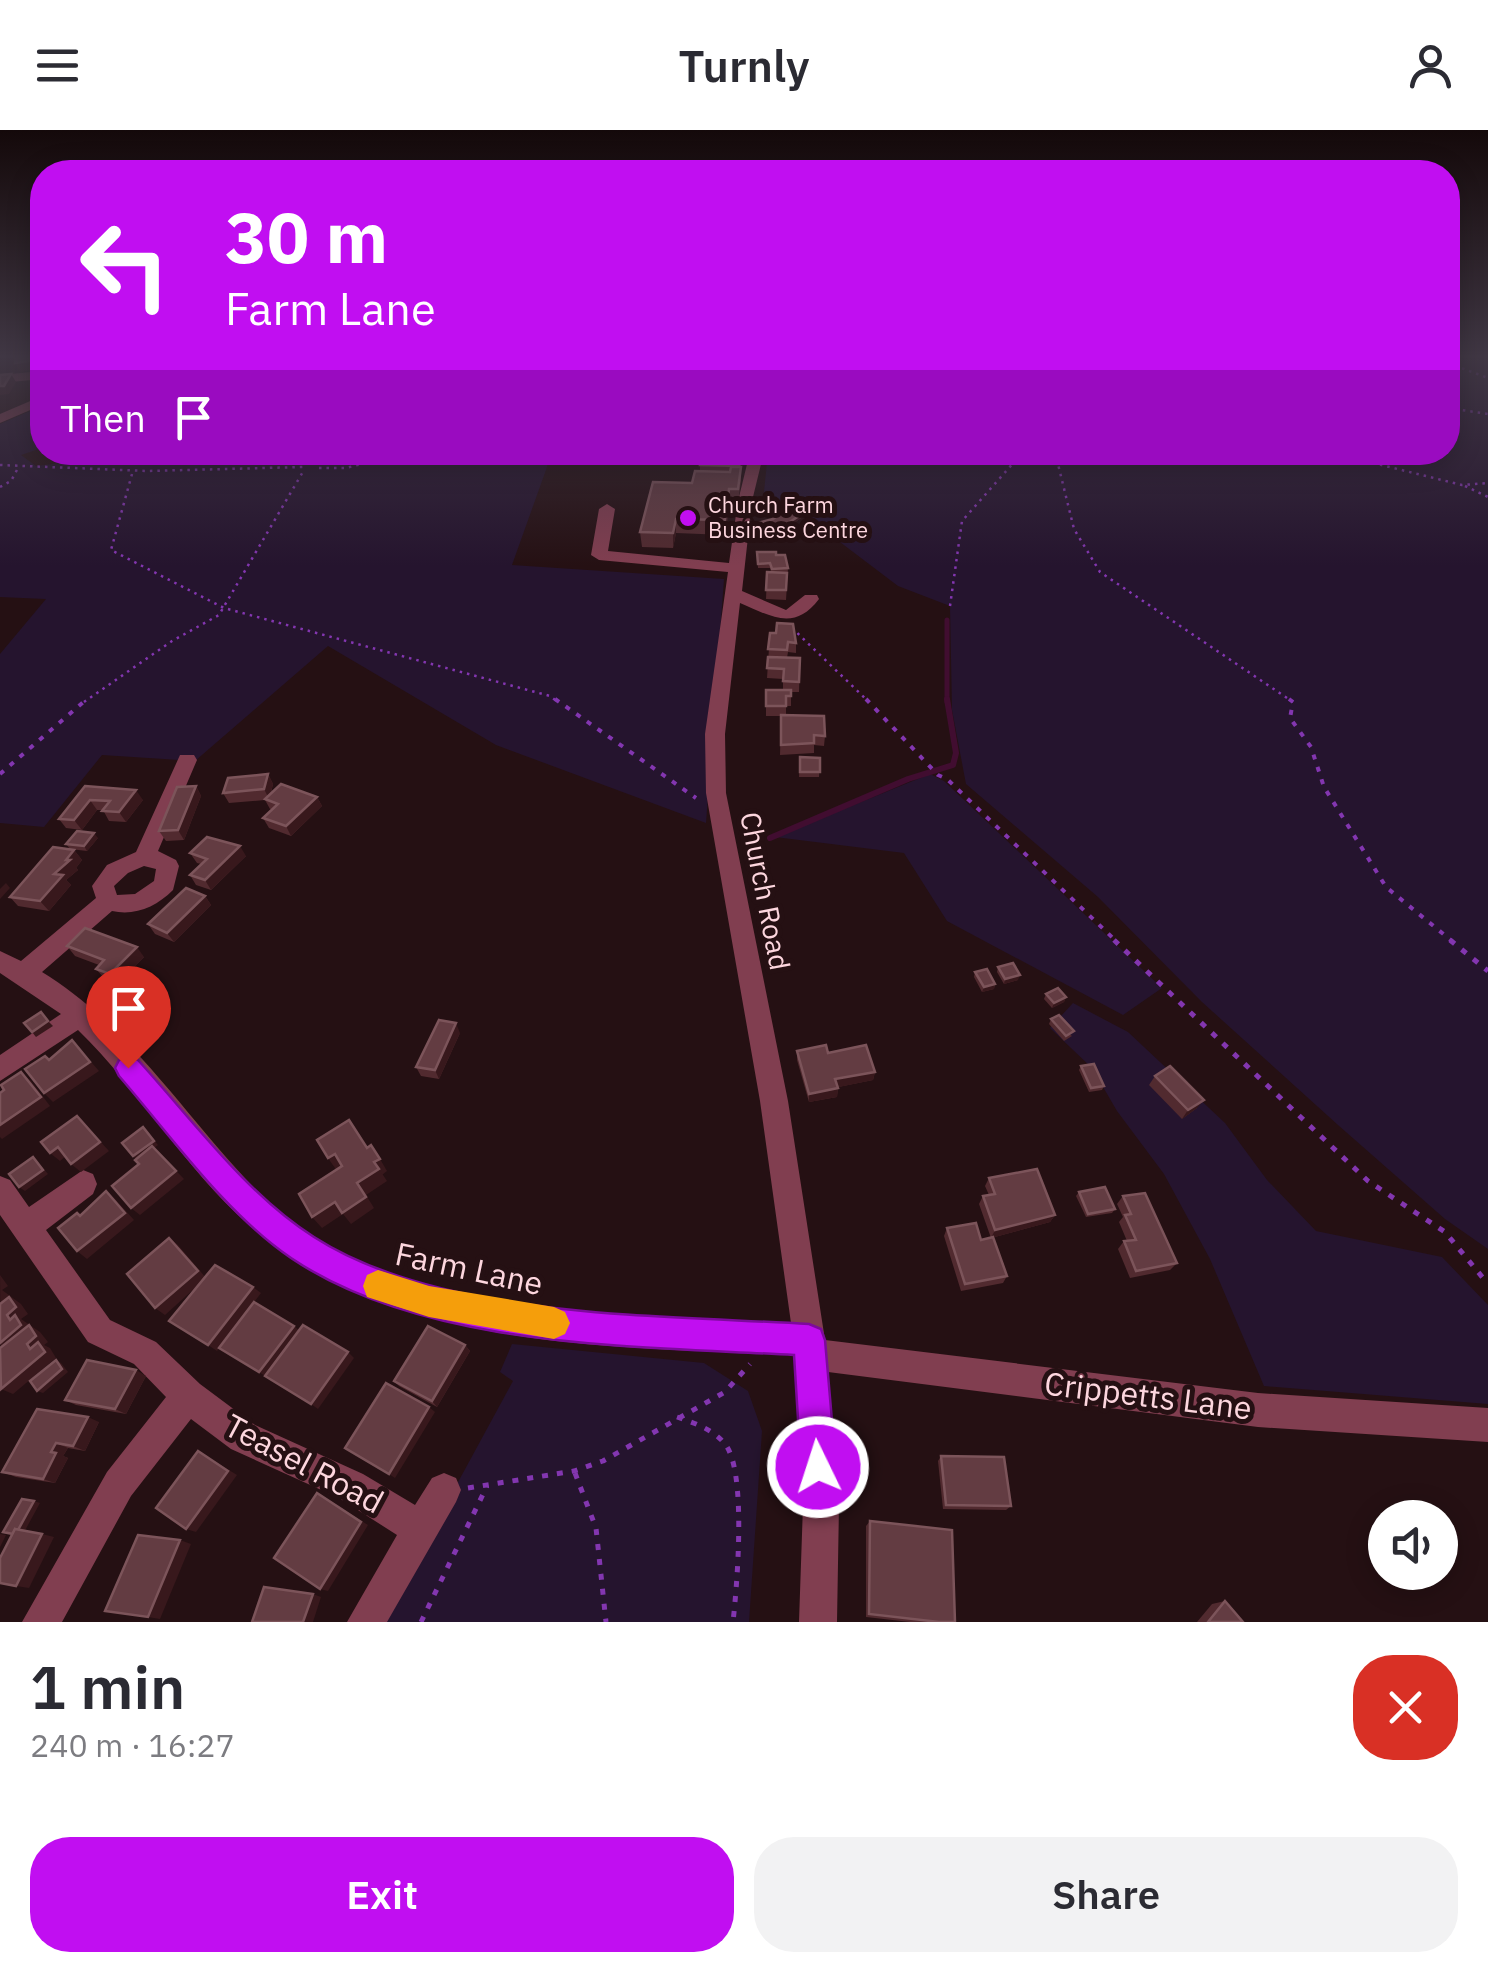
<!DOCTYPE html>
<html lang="en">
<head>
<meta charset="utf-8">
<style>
	body { margin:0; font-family:"IBM Plex Sans",sans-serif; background:#f2f2f3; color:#2b2b33; height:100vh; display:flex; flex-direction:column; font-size:38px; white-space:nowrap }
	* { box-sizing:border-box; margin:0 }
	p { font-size:32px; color:#7c7c81 }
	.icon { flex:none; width:55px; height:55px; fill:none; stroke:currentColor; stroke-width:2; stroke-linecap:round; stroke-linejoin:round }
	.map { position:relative; height:1492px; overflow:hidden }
	.panel { display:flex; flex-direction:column; background:#fff; flex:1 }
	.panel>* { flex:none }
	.hud { position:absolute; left:30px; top:30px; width:1430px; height:305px; border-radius:40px; box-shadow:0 5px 25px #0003; background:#c10ef1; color:#fff; overflow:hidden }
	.buttons { position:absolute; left:1368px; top:1370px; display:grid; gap:20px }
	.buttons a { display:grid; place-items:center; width:90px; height:90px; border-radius:50%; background:#fff; box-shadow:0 5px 25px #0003; font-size:50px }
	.pin { position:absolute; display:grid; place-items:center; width:85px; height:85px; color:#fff; margin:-102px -42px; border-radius:50% 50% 50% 0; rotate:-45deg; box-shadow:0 0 10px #0007 }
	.pin .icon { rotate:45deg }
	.me { position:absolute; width:110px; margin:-55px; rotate:356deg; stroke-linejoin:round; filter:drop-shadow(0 0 8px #0008) }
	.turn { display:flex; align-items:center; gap:35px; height:210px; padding:0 30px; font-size:45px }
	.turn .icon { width:130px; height:130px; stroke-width:2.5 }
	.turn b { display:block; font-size:70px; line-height:85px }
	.then { display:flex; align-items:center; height:95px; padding:0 30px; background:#0003; gap:20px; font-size:38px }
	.round { display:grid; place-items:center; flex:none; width:105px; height:105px; border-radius:40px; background:#f2f2f3 }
	.overview { display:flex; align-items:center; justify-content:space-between; height:170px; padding:0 30px }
	h1 { font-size:60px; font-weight:600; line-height:75px }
	.button { display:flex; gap:20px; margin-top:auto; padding:20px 30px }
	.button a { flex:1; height:115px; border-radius:40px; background:#c10ef1; color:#fff; font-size:40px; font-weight:600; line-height:115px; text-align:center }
	.button a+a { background:#f2f2f3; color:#2b2b33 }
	header { display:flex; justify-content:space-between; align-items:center; height:130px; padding:0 30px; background:#fff; font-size:45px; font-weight:600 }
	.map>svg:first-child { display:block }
</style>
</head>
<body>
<header><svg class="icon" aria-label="menu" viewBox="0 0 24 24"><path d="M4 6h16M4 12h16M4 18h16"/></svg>Turnly<svg class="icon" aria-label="person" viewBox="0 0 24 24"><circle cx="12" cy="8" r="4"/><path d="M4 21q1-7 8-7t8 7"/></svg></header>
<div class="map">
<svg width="1488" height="1492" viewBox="0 0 1488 1492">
	<rect width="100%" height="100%" fill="#251013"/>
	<!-- green -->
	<g fill="#25142e">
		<path d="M1448,227H1488V1119L1445,1089L1338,995L1202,872L1098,767L966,654L952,580L950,476L898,456L803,384L763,371L768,323L1448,322Z"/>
		<path d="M42,276V318L21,325L36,336L147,322L302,323L320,333L370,328L372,322L552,323L512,435L724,449L706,693L496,615L328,516L195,631L102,625L44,697L0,693V524L46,469L0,467V294Z"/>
		<path d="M930,644L944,651L1162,858L1123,885L947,791L904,723L775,707Z"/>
		<path d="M1073,873L1128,902L1225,993L1267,1050L1316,1101L1442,1127L1488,1175V1274L1264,1256L1210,1129L1164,1044L1117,981L1092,938L1050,898Z"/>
		<path d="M512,1214L704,1233L748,1261L762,1301L749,1492H382L513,1251L500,1242Z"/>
	</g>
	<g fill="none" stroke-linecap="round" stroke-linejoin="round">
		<!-- stream-far1 -->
		<path stroke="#410d30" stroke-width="5" d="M947,490V572"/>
		<!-- stream -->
		<path stroke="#410d30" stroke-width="6" d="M770,708L908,649L953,635L956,623L947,569"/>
		<!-- path-far2 -->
		<g stroke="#8336b0" stroke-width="2.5" stroke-dasharray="2.5 5" stroke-linecap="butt">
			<path d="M1448,233L1488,248"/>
			<path d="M1448,278L1488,284"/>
			<path d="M1055,322L1074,399L1100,442L1293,572"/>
			<path d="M1329,322L1462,355L1488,353"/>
			<path d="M0,335L147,341L304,337"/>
			<path d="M319,338H346L407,322"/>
			<path d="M132,344L111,420L224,478L550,566L558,572"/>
			<path d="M1465,356L1488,367"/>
			<path d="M0,357L11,351L18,338"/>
			<path d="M950,476L962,391L1023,322"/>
			<path d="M792,498L869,572"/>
			<path d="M84,572L172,511L219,485L304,340"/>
		</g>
		<!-- path-far1 -->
		<g stroke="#8336b0" stroke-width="4" stroke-dasharray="5 8" stroke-linecap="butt">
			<path d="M555,569L696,668"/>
			<path d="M866,569L938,645L947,649L1117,812"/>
			<path d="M1289,569L1293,572L1290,588L1311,617L1324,657L1386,757L1453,812"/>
			<path d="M0,644L87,569"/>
		</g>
		<!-- path -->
		<g stroke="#8336b0" stroke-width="5" stroke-dasharray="6 9" stroke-linecap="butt">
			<path d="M1114,810L1368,1051L1445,1102L1488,1154"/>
			<path d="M1450,810L1488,841"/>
			<path d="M677,1287C694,1293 713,1299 725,1314C747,1341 737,1456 733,1492"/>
			<path d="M575,1343L596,1398L606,1492"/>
			<path d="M468,1358L574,1341L603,1331L725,1262L750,1234"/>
			<path d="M421,1492L487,1356"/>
		</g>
		<!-- minor -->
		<g fill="#813e50" fill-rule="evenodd">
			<path d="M42,241V249L0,253V245Z"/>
			<path d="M42,266V275L0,293V284Z"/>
			<path d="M298,322H313L316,326L309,330Z"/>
			<path d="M750,322H764L752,371L742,461L786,480L805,465H817L819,469C795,501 772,487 740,473L725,604L726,663L788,971L825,1210L1258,1263L1488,1278V1312L1258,1297L828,1242L839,1375L837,1492H799L803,1375L794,1225C610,1216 397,1222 249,1095C184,1038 140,960 78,900L0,951V925L61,884L0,843V821L21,831L96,768L92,756L107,735L136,722L180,625H194L197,630L158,721L176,730L179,736L173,760C156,777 135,786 112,781L42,842C131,896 190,994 264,1068C388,1193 627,1186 791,1193L760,971L706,663L705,604L728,442L599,430L591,425L599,379L607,374L615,379L608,421L729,433L738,371ZM144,736L156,739L154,751L135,764L117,765L114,756L128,743Z"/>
			<path d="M83,1040L93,1044L97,1054L93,1064L46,1100L110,1190L156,1212L200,1254L255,1295L363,1344L415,1375L432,1348L444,1343L456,1348L461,1360L456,1372L387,1492H347L397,1405L339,1368L231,1319L191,1289L131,1366L62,1492H22L107,1342L166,1267L134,1234L88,1212L0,1085V1046L10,1050L29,1077Z"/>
		</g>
	</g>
	<!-- wall -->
	<g fill="#512a2f">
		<path d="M741,325V351L738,373H730L725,405L676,403L673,418L642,417L640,402L692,353L700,341V335Z"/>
		<path d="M772,383L801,388L774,407L754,399V394L774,388H772Z"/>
		<path d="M757,422L776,425L788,438L786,470L766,469L767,442H771L770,438H758Z"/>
		<path d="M770,503L796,513V523L788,522L787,528H800L799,562H791V576H786V585L825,606L824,616L814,615V623L780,625L781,586H766V560H783V549L767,548Z"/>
		<path d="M800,627L820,628L819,647H799Z"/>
		<path d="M268,644L273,654L271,663L317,667L322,676L291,706L269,698L263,688L272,679H270L265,670L229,673L223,663Z"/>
		<path d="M85,656L143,670L126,692L109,691L103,680H97L82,700L66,698L59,689Z"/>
		<path d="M196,656L201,666L184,710L166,711L159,701Z"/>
		<path d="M98,708L87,721L70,719L66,714Z"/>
		<path d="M74,720L82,730L76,738L78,740L66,750L71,755L49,781L18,776L10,767Z"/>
		<path d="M190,723L246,726L211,760L196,755L190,745L201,734L197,733Z"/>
		<path d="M205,766L211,775L174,812L155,804L148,794Z"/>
		<path d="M67,816L144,827L118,853L104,848L96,839L99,835L75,826Z"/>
		<path d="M998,837L1018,850L1004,854L997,842Z"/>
		<path d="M975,842L995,854L994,859L982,862L974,847Z"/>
		<path d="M1046,864L1066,867L1064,872L1052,878L1044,869Z"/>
		<path d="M1051,889L1072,906L1064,911L1049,894Z"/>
		<path d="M460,903L439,949L421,946L416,937Z"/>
		<path d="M797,921L828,923L875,942L873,950L838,957L837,967L809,972L797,930Z"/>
		<path d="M1081,936L1104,956L1102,960L1089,962L1079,940Z"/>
		<path d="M1155,946L1197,978L1182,989L1149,955Z"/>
		<path d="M989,1048L1055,1085L1050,1092L991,1108L1007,1146L1003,1153L961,1161L944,1106L947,1098L981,1110L991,1108L979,1074L983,1066L989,1065L985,1056Z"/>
		<path d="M1079,1062L1115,1079L1112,1083L1086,1087L1076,1066Z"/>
		<path d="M1123,1066L1177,1133L1170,1140L1130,1148L1118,1119L1124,1111H1127L1119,1092L1123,1087L1117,1074Z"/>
		<path d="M465,1215L470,1221L437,1277L399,1256L394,1251Z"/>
		<path d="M146,1246L126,1284L76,1275L65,1270Z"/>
		<path d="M99,1292L85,1321L68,1318L63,1326L68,1328L55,1353L16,1347L2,1342Z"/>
		<path d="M941,1326L1011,1376L1006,1380L943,1379L938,1331Z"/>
		<path d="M870,1391L955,1492H910L866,1487V1396Z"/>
		<path d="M1225,1471L1243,1492H1197L1212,1474Z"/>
	</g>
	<!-- shaded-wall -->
	<g fill="#38181c">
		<path d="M29,227H31L34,232L33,240L20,242L15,233Z"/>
		<path d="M11,244L16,252L9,264L0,265V256Z"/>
		<path d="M729,359L730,373L725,405V390Z"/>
		<path d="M802,384L801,388L774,407V402Z"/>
		<path d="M676,389V403L673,418V403Z"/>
		<path d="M268,644L273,654L269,669L264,659Z"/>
		<path d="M196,656L201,666L184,710L178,700Z"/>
		<path d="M136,660L143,670L126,692L119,682Z"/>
		<path d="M317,667L322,676L291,706L286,696Z"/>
		<path d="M90,670L97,680L82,700L74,690Z"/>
		<path d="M94,703L98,708L87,721L84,716Z"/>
		<path d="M240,716L246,726L211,760L205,750Z"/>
		<path d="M74,720L82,730L76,738L78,740L66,750L71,755L49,781L40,771L54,744Z"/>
		<path d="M6,753L10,758L0,769V759Z"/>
		<path d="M205,766L211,775L174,812L167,803Z"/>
		<path d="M137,817L144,827L118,853L110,844Z"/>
		<path d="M1020,845L1018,850L1004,854L1005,849Z"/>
		<path d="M995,854L994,859L982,862L984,857Z"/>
		<path d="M1066,867L1064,872L1052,878L1054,873Z"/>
		<path d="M48,891L53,896L36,907L32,902Z"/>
		<path d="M456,893L460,903L439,949L435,940Z"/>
		<path d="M72,910L99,941L53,972L44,963Z"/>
		<path d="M21,942L31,951L50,976L2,1009L0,1007V995Z"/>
		<path d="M875,942L873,950L834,958L835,949Z"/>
		<path d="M838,958L837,967L809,972V964Z"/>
		<path d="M1204,970L1197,978L1182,989L1188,980Z"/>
		<path d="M77,986L109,1021L81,1042L71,1034Z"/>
		<path d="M143,997L158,1015L154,1018L184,1049L140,1085L131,1078L176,1041L138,1031L133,1026Z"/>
		<path d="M58,1017L67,1025L60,1031L50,1023Z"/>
		<path d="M335,1024L344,1036L337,1041L328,1028Z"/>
		<path d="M33,1027L48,1044L25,1061L19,1057Z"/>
		<path d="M380,1029L387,1041L382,1045L374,1032Z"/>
		<path d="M379,1039L387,1051L366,1065L374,1078L351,1094L343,1084L322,1098L312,1087Z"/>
		<path d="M106,1061L115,1069L134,1090L87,1129L77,1121Z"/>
		<path d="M1055,1085L1050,1092L991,1108L995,1100Z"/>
		<path d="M169,1108L178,1115L206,1148L165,1185L155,1178Z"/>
		<path d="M0,1145L8,1156L2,1160L21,1174L28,1184L21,1189L40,1202L48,1212L44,1215L50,1218L56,1228L13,1264L1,1259Z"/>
		<path d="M253,1157L261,1163L217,1221L208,1215Z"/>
		<path d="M294,1196L301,1202L268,1248L259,1242Z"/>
		<path d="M465,1215L470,1221L437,1277L432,1271Z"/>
		<path d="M348,1222L354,1228L318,1279L311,1274Z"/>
		<path d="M56,1230L61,1233L68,1242L43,1263L37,1261Z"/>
		<path d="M136,1240L146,1246L126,1284L115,1279Z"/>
		<path d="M429,1277L435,1282L395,1348L389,1344Z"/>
		<path d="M88,1287L99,1292L85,1321L73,1316Z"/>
		<path d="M56,1313L68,1318L63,1326L68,1328L55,1353L43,1349L51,1322Z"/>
		<path d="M198,1321L237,1345L196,1402L186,1399Z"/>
		<path d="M317,1363L368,1395L328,1461L320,1459Z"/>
		<path d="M34,1371L40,1373L22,1406L15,1404Z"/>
		<path d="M0,1404L6,1405L0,1417Z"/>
		<path d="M42,1404L54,1407L29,1458L16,1456Z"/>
		<path d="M180,1410L191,1414L160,1489L148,1487Z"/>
		<path d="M313,1464L321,1467L313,1492H303Z"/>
	</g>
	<!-- building -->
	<g fill="#633c42" stroke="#7c545a" stroke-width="2.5">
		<path d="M16,227H29V231L15,233Z"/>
		<path d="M11,244L4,256H0V245Z"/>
		<path d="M702,324L741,325L739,336L700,335Z"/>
		<path d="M731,337H741L738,359H729L725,390L676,389L673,403L640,402L653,352L692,353L695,341L730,342Z"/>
		<path d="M779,378L802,384L774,402L754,394L773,389L778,385L772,383Z"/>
		<path d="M757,422H776V425H785L788,438L772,439L770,433L758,434Z"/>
		<path d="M767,442L787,443L786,460H766Z"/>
		<path d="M777,493L793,494L796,513L788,512L787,520L768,519L770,503H776Z"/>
		<path d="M768,527L800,528L799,552L783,551L784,539L767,538Z"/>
		<path d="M766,560H791V566H786V576H766Z"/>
		<path d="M781,585L824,586L825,606L814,605V613L781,615Z"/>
		<path d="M800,627L820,628V642H800Z"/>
		<path d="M268,644L264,659L223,663L228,648Z"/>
		<path d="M281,654L317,667L286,696L263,688L278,674L265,669Z"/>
		<path d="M85,656L136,660L119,682L102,681L110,671L90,670L74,690L59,689Z"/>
		<path d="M196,656L178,700L159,701L177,657Z"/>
		<path d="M77,701L94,703L84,716L66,714Z"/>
		<path d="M207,707L240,716L205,750L190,745L207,729L190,723Z"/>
		<path d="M53,717L74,720L66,730H70L54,744L63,745L40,771L10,767Z"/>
		<path d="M186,758L205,766L167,803L148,794Z"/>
		<path d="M85,798L137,817L110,844L96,839L104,830L67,816Z"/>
		<path d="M1013,833L1020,845L1005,849L998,837Z"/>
		<path d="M987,839L995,854L984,857L975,842Z"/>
		<path d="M1058,858L1066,867L1054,873L1046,864Z"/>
		<path d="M41,882L48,891L32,902L24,893Z"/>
		<path d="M1059,885L1074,901L1066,906L1051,889Z"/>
		<path d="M439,890L456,893L435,940L416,937Z"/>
		<path d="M72,910L90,932L44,963L25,939L45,926L49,930Z"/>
		<path d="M826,915L828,923L866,915L875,942L835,949L838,958L809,964L797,921Z"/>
		<path d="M1094,934L1104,956L1091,958L1081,936Z"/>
		<path d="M1170,936L1204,970L1188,980L1155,946Z"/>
		<path d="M21,942L41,967L0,995V963L4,960L1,955Z"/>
		<path d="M77,986L100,1012L71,1034L58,1017L50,1023L41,1012Z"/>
		<path d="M349,990L367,1018L371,1015L380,1029L374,1032L379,1039L357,1053L366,1067L342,1083L335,1072L312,1087L299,1064L342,1036L335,1024L328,1028L317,1010Z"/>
		<path d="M143,997L154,1011L133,1026L122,1013Z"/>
		<path d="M152,1016L176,1041L131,1078L112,1056L139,1034L135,1030Z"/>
		<path d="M33,1027L43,1040L19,1057L9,1044Z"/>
		<path d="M1037,1039L1055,1085L995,1100L983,1066L995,1064L989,1048Z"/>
		<path d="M1105,1057L1115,1079L1088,1084L1079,1062Z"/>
		<path d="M106,1061L125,1083L77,1121L58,1098L77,1083L80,1086Z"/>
		<path d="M1145,1063L1177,1133L1136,1141L1124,1111L1136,1110L1125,1085L1131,1084L1123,1066Z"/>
		<path d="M976,1093L981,1110L993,1107L1007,1146L965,1154L947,1098Z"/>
		<path d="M169,1108L198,1141L155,1178L127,1144Z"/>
		<path d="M215,1135L253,1157L208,1215L169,1191Z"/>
		<path d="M9,1167L16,1177L7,1185L10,1190L15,1185L21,1195L0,1213V1174Z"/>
		<path d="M254,1172L294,1196L259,1242L219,1218Z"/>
		<path d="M29,1195L36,1206L27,1214L30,1219L38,1212L45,1222L1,1259L0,1218Z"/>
		<path d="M303,1195L348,1222L311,1274L265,1246Z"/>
		<path d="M428,1196L465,1215L432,1271L394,1251Z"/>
		<path d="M56,1230L62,1239L37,1261L30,1251Z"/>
		<path d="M87,1230L136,1240L115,1279L65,1270Z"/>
		<path d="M386,1253L429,1277L389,1344L345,1318Z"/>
		<path d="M37,1279L88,1287L73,1316L56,1313L51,1322L56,1323L43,1349L2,1342Z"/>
		<path d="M198,1321L228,1341L186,1399L156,1378Z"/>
		<path d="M941,1326L1004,1327L1011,1376L946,1375Z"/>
		<path d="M317,1363L361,1392L320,1459L274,1428Z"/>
		<path d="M22,1369L34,1371L18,1400L15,1399L13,1404L3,1402Z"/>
		<path d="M870,1391L952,1400L955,1492H939L869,1484Z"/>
		<path d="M15,1399L42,1404L16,1456L0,1453V1428Z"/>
		<path d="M138,1405L180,1410L148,1487L105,1481Z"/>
		<path d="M264,1457L313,1464L303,1492H252Z"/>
		<path d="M1225,1471L1243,1492H1208Z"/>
	</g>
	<!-- sky -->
	<linearGradient id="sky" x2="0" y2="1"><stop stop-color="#14090a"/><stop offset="0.52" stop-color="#403744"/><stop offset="1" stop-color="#403744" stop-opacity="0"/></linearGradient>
	<rect width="1488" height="436" fill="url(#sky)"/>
	<!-- route -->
	<path fill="#c10ef1" stroke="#7d099d" stroke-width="2.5" d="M128,926L138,930C191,988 247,1065 314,1107C441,1189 661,1185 809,1194L821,1199L825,1210L836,1337L831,1349L818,1354L806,1349L801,1337L794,1225C637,1216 426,1219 291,1128C226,1084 171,1006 119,946L115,938L119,930Z"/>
	<!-- slow -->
	<path fill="#f59e0b" d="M378,1140L429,1156L554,1177L565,1182L570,1193L565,1204L554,1209L429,1187L367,1167L363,1156L367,1145Z"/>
	<!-- markers -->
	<circle fill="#c10ef1" stroke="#251013" stroke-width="4" cx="688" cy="388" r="10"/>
	<g text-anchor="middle" stroke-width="10" stroke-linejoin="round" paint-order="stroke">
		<!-- far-poi labels -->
		<g font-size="22" fill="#fdd6de" stroke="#251013" text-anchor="start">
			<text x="708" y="383">Church Farm<tspan x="708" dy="25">Business Centre</tspan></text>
		</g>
		<!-- street labels -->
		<g font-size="28" fill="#fdd6de" stroke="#251013">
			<text transform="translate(765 761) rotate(79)" y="10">Church Road</text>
		</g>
		<!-- near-street labels -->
		<g font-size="32" fill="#fdd6de" stroke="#251013">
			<text transform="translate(469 1139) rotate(12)" y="11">Farm Lane</text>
			<text transform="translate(1148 1266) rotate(7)" y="11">Crippetts Lane</text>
			<text transform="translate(304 1334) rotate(28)" y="11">Teasel Road</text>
		</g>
	</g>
</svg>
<div class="buttons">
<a><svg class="icon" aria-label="sound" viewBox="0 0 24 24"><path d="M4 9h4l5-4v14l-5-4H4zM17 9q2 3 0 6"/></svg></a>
</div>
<div class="pin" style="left:128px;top:938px;background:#d93025"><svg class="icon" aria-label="arrive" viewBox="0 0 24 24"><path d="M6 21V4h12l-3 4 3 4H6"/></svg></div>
<svg class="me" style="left:818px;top:1337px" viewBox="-20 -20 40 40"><circle r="17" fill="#c10ef1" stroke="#fff" stroke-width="3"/><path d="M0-11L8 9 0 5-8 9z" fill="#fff"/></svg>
<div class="hud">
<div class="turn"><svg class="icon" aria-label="left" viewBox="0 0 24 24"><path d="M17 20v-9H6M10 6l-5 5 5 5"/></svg><div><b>30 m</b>Farm Lane</div></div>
<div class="then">Then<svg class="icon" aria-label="arrive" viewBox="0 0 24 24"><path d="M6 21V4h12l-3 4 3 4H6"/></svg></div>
</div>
</div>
<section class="panel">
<div class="overview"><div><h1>1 min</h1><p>240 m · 16:27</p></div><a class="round" style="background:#d93025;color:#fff"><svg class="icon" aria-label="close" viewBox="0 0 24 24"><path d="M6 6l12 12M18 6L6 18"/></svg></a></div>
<div class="button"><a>Exit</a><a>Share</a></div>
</section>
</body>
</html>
